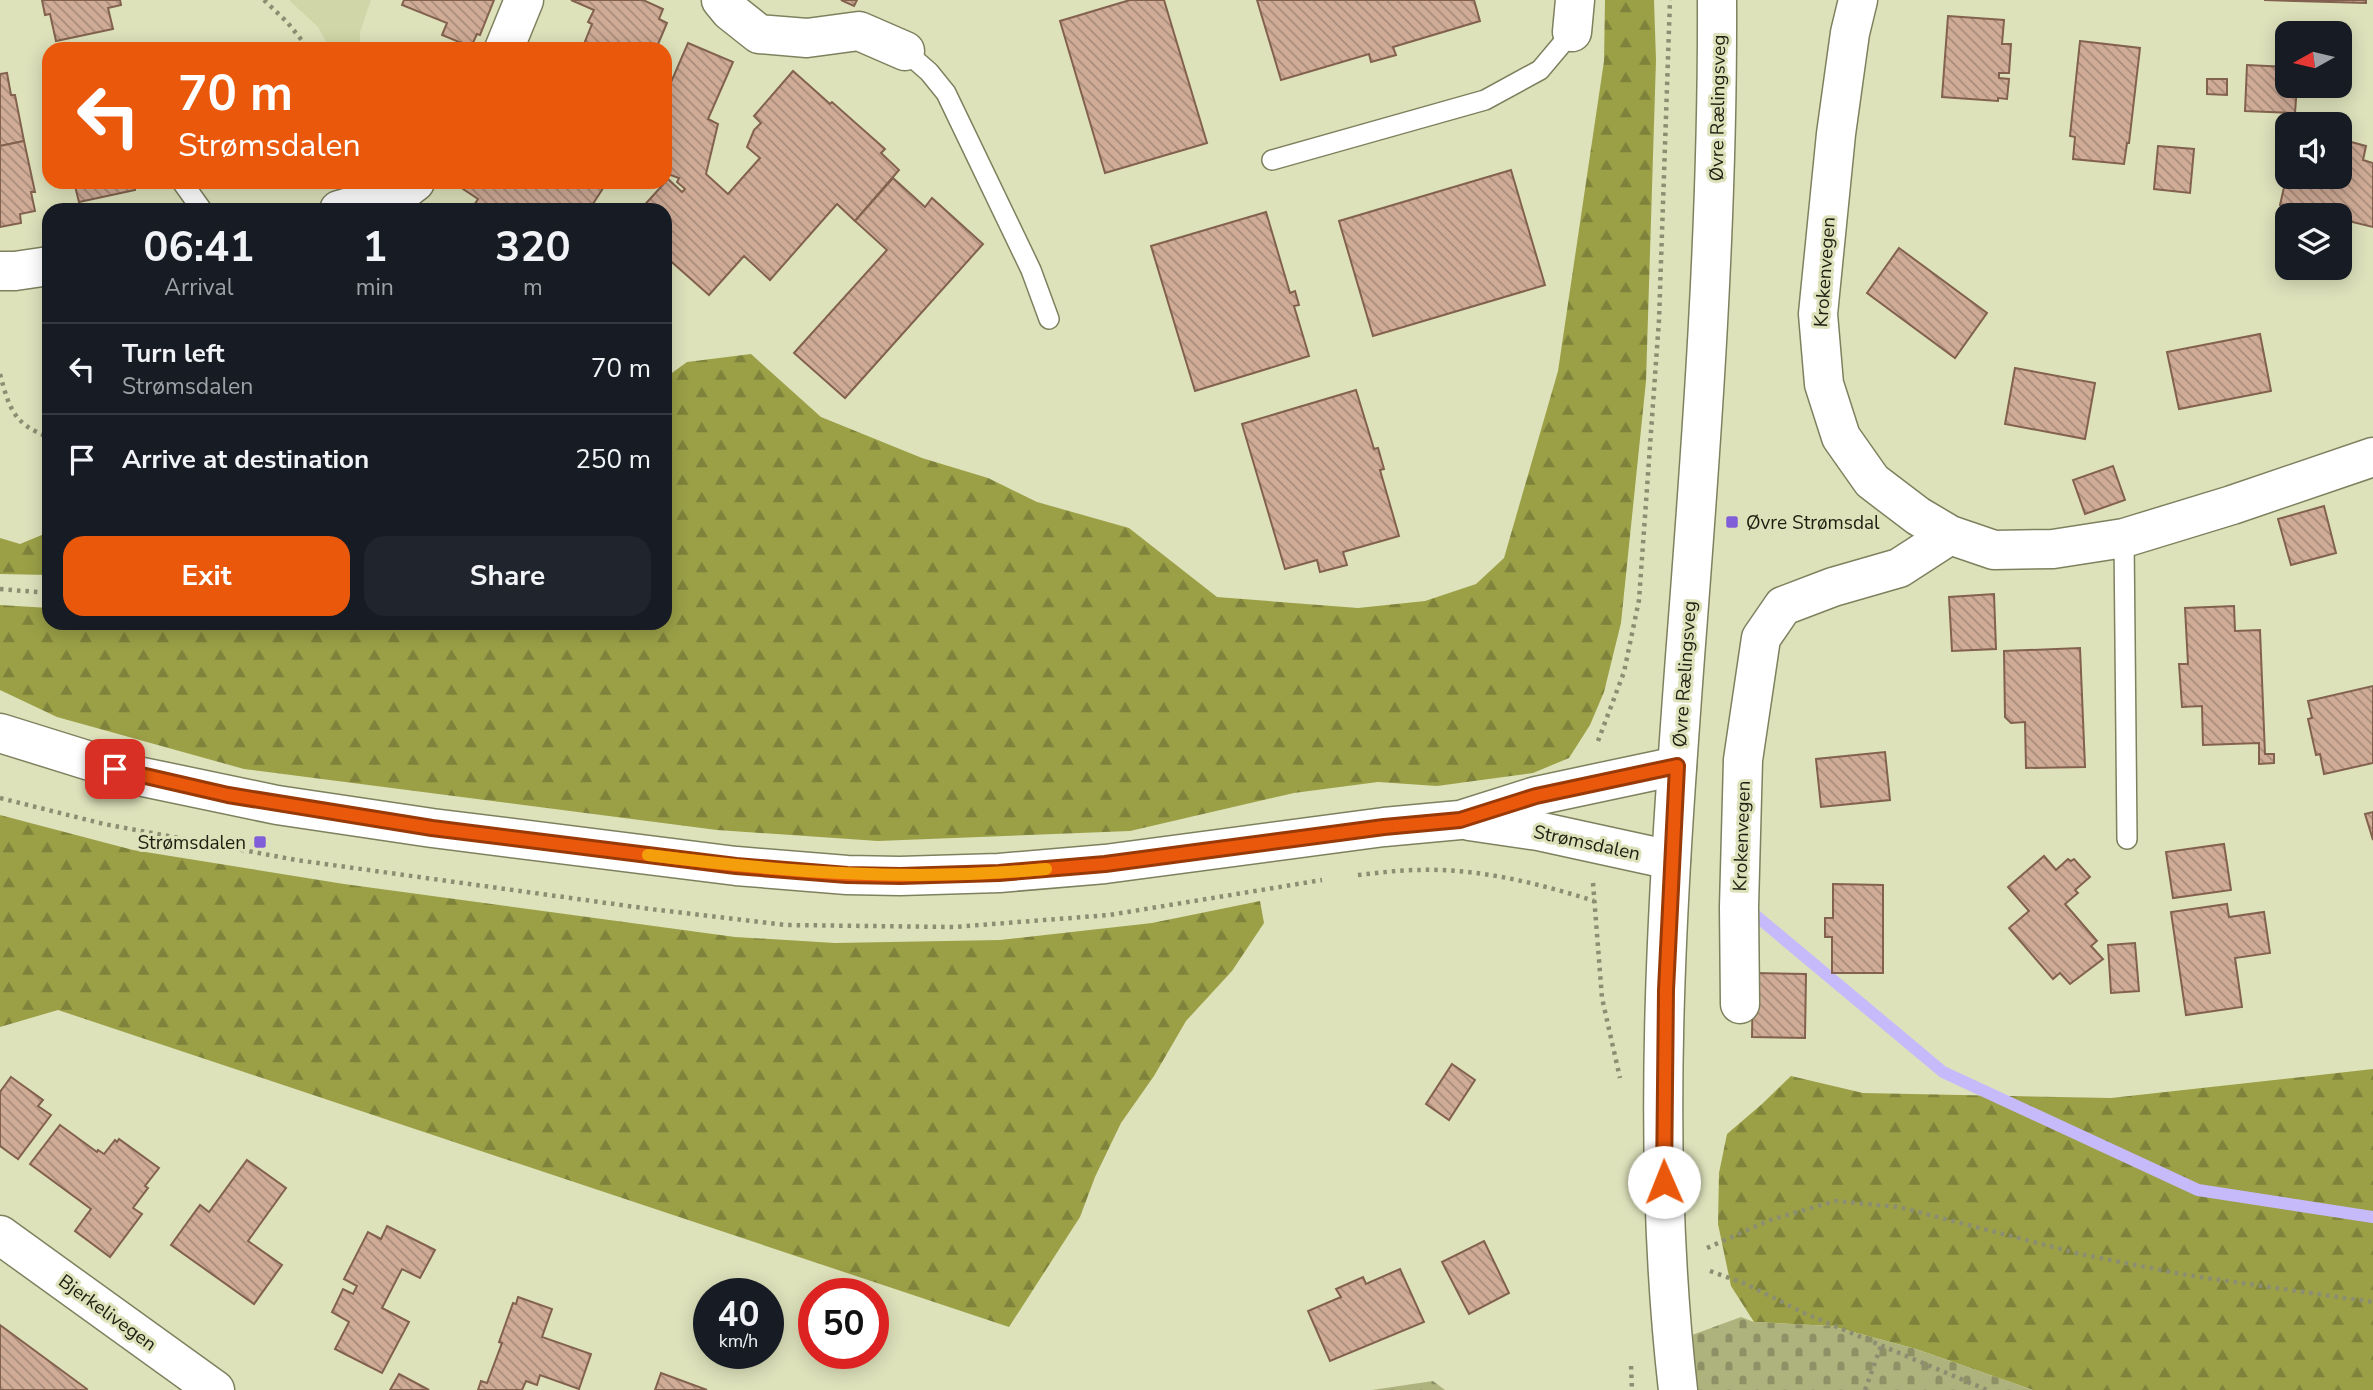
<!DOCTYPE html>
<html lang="en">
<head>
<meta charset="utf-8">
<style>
	body { margin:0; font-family:"Nunito Sans",sans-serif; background:#20242c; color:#f1f3f6; height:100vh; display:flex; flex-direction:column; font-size:26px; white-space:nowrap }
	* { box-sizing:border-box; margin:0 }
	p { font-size:23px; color:#9ea1a6 }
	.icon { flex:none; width:38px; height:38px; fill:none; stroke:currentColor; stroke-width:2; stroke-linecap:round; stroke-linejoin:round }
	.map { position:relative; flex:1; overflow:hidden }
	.panel { position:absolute; left:42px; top:203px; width:630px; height:427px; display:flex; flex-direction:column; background:#171b24; border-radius:21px; box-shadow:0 4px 18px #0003 }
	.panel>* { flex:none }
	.banner { position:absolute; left:42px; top:42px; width:630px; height:147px; border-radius:21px; box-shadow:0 4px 18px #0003; background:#ea580c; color:#fff; overflow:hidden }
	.needle { width:46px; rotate:262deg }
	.controls { position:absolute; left:2275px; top:21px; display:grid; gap:14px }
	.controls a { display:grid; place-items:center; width:77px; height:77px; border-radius:14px; background:#171b24; box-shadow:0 4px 18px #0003; font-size:35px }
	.speed { position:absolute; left:693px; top:1278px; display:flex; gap:14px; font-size:35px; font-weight:700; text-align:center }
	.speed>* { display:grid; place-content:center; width:91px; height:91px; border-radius:50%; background:#171b24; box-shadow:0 4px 18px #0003; line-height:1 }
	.speed small { font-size:18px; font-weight:400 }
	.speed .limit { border:10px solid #d22; background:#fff; color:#111 }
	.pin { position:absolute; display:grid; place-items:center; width:60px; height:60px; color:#fff; margin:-30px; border-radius:14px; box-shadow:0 4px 10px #0006 }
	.me { position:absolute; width:77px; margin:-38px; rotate:359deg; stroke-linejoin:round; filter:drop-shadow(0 0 5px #0008) }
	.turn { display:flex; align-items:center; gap:24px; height:147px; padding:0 21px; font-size:32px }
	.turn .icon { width:91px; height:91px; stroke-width:2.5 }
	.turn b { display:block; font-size:49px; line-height:60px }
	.eta { display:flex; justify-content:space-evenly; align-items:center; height:119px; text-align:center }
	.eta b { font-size:42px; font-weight:700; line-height:49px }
	.cta { display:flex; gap:14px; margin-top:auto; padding:14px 21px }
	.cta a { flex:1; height:80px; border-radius:21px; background:#ea580c; color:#fff; font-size:28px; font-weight:700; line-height:80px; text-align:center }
	.cta a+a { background:#20242c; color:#f1f3f6 }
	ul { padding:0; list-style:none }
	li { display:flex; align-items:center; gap:21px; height:91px; padding:0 21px; border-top:2px solid #363941 }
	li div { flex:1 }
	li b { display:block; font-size:26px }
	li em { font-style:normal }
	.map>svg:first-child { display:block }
</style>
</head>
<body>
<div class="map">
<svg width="2373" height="1390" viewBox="0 0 2373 1390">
	<defs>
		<pattern id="forest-firs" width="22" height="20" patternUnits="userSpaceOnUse" patternTransform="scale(1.75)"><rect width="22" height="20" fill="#9ba047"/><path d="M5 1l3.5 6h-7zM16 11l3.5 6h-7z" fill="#7e823a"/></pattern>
		<pattern id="cemetery-stones" width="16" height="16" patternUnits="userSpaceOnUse" patternTransform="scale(1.75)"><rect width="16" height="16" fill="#aeb37d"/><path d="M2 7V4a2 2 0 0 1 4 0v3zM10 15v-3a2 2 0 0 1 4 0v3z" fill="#8d9165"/></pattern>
		<pattern id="building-back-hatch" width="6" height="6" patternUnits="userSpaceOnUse" patternTransform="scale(1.75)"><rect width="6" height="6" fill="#d0ac97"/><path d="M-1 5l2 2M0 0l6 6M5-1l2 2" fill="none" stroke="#a88b7a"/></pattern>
	</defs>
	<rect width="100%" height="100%" fill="#dee2bb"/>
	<!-- built -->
	<path fill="#d1d6a8" d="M289,0H371L360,32V49H330L318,27Z"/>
	<!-- forest -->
	<g fill="url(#forest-firs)">
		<path d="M1605,0H1654L1656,60L1646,381L1621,623L1604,692L1590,725L1569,758L1533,773L1437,786L1378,782L1294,793L1130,831L878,841L717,830L244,769L57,717L0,690V605L49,608V623H665V378L687,362L751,354L821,417L922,458L988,478L1037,502L1129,528L1217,597L1358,608L1425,601L1476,584L1504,558L1558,371L1604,61Z"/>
		<path d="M49,532V575L0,574V538L20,544Z"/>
		<path d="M0,815L133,850L344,884L735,937L835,943L1000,940L1152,923L1260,901L1264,923L1232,971L1186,1021L1154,1076L1121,1123L1095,1177L1080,1217L1009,1327L58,1010L0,1027Z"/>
		<path d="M2373,1069V1390H2033L1916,1349L1831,1326L1754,1322L1731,1286L1718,1224L1719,1173L1727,1134L1762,1104L1791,1076L1863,1093L2111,1098Z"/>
	</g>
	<!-- cemetery -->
	<g fill="url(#cemetery-stones)">
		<path d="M1741,1317L1754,1322L1831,1326L1916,1349L2033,1390H1676L1692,1335Z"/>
		<path d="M1433,1381L1445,1390H1372Z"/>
	</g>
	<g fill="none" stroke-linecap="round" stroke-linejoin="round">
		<!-- stream -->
		<path stroke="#c6bafb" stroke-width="12" d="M1754,914L1943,1072L2198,1190L2373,1217"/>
	</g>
	<!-- building -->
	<g fill="url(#building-back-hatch)" stroke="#82624e" stroke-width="2">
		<path d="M42,0H120L121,5L108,8L113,29L56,41L50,14L45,15Z"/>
		<path d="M404,0H494L480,35L477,34L471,47L442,35L447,23L402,5Z"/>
		<path d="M643,0L663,9L659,19L667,23L656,49H582L592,24L588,22L594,10L571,0Z"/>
		<path d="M841,0H857L854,6Z"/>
		<path d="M1130,0H1164L1207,143L1105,173L1060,21Z"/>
		<path d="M1257,0H1474L1480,21L1393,47L1396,55L1371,62L1369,54L1281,80Z"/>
		<path d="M2264,0H2366V3Z"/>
		<path d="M1948,16L2004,20L2002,44H2011L2009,73H1999V78L2009,79L2007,99L1998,98V101L1942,97Z"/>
		<path d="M2080,41L2140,48L2129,143H2127L2124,164L2073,159L2075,137L2070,136Z"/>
		<path d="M688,43L733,62L708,119L718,124L706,174L728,194L760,158L747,147L754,130L761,123L754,116L793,71L830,104L832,102L885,149L881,153L899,170L855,221L837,204L770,280L744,256L709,295L665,256V210H640L668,179L682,192L685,189L677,182L679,178L665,173V121L671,106L665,104V96Z"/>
		<path d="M2247,65L2287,67V86H2297L2295,113L2245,111Z"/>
		<path d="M7,73L11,95H15L24,141L0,146V74Z"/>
		<path d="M2207,79H2227V95L2207,94Z"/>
		<path d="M2340,139L2366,146L2363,160L2373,163V227L2340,219V215H2324L2280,205L2287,174V177H2340Z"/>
		<path d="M24,141L35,192H31L35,211L20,214L21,223L0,227V146Z"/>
		<path d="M2158,146L2194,149L2190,193L2154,189Z"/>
		<path d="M1511,170L1545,285L1373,336L1339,221Z"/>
		<path d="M893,178L925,207L932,198L983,244L845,398L794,353L887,250L855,221Z"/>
		<path d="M74,182H134L135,190L79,202Z"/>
		<path d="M467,182H607L589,210H471L478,199L463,189Z"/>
		<path d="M1266,212L1290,293L1295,291L1299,305L1294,306L1309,356L1195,391L1151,246Z"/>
		<path d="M1899,248L1987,313L1955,358L1867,293Z"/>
		<path d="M2260,334L2271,391L2179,409L2167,352Z"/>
		<path d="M2015,368L2095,383L2085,439L2005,424Z"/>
		<path d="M1356,390L1374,449L1378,448L1384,469L1380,470L1399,536L1343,552L1347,565L1320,572L1317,560L1285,569L1242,424Z"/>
		<path d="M2113,466L2125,500L2085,514L2073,480Z"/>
		<path d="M2324,506L2336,553L2291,565L2278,519Z"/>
		<path d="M1994,594L1996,649L1952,651L1949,597Z"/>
		<path d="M2234,606L2235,631L2260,630L2265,754H2274V763L2259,764V743L2203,745L2202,706L2182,707L2179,664H2188L2185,608Z"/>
		<path d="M2080,648L2085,767L2026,768L2025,722L2011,723L2005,717L2004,651Z"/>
		<path d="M2373,686V763L2324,774L2320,754L2316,755L2308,719L2312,718L2308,701Z"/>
		<path d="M1885,752L1890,800L1821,807L1816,759Z"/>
		<path d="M2373,812V840L2365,814Z"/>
		<path d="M2224,844L2231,890L2173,898L2166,852Z"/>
		<path d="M2044,856L2056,870L2068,859L2071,861L2074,859L2090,877L2075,890L2078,893L2065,904L2097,941L2091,946L2103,959L2070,984L2060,973L2053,979L2009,928L2029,911L2008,887Z"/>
		<path d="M1833,884L1883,885V973H1832V937H1825V918H1833Z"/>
		<path d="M2227,904L2229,917L2264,912L2270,953L2235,958L2242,1007L2186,1015L2171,912Z"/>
		<path d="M2135,943L2139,991L2111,993L2108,945Z"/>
		<path d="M1753,973L1806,974L1805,1038L1752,1037Z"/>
		<path d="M1452,1064L1475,1080L1449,1120L1426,1104Z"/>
		<path d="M11,1077L43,1100L38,1106L51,1115L18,1159L0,1146V1092Z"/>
		<path d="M60,1125L97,1152L98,1150L104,1154L115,1140L117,1142L119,1139L159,1168L145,1186L148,1188L133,1208L142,1214L110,1257L75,1231L91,1209L30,1164Z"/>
		<path d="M247,1160L286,1188L248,1241L282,1265L254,1304L171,1245L200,1205L209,1212Z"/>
		<path d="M387,1226L435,1250L420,1278L402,1269L382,1308L409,1322L382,1373L335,1349L349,1322L332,1312L343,1289L353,1294L357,1286L344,1279L368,1232L381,1239Z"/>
		<path d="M1484,1241L1509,1293L1469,1314L1442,1262Z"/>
		<path d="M1400,1269L1424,1322L1330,1361L1308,1311L1341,1297L1336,1289L1363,1277L1366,1284Z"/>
		<path d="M518,1297L552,1309L542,1337L591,1354L579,1389L540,1375L537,1385L526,1381L522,1390H478L481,1381L487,1383L502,1343L499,1342L513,1303L516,1304Z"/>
		<path d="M0,1325L87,1389L86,1390H0Z"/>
		<path d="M661,1373L707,1390H655Z"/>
		<path d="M399,1374L429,1390H390Z"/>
	</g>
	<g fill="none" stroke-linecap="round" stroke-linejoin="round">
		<defs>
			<g id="lane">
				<path d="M905,51L929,72L946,93L1031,270L1049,319"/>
				<path d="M1272,160L1485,100L1540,70L1572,32"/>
				<path d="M182,182L202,210"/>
				<path d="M2124,538L2127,839"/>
			</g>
			<g id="street">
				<path d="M721,0L730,11L759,34L807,38L859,31L905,51"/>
				<path d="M1858,0L1850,33L1836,134L1818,314L1824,384L1841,437L1872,481L1918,516L1950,535L1994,550L2053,549L2124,538L2232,505L2373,457"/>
				<path d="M1572,32L1575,0"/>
				<path d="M504,49L524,0"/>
				<path d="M339,210L402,192L415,182"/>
				<path d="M0,271H15L49,266"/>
				<path d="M1740,1004L1739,907L1743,760L1761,638L1783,606L1833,587L1899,568L1950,535"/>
				<path d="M0,1235L215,1390"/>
			</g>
			<g id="secondary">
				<path d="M0,733L138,776L277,805L432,828L736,866L847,875L900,876L999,873L1105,864L1384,827L1460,820L1536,796L1677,766"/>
				<path d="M1469,821L1538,831L1671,860"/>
				<path d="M1678,1390C1650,1147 1667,900 1685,657C1702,438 1718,219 1717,0"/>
			</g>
		</defs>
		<!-- lane casing -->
		<use href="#lane" stroke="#7e815e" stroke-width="22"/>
		<!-- street casing -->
		<use href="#street" stroke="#7e815e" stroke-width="41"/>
		<!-- secondary casing -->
		<use href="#secondary" stroke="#7e815e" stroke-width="41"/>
		<!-- path -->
		<g stroke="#8c8e72" stroke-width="4.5" stroke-dasharray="3.5 5" stroke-linecap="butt">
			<path d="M264,0L287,22L309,49"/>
			<path d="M0,374C9,408 14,425 49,437"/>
			<path d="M0,589L49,593"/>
			<path d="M1598,741L1624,672L1639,600L1659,320L1670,0"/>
			<path d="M0,798L104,824L296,860L650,909L786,925L954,927L1109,915L1322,880"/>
			<path d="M1358,875C1378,873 1398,870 1418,870C1477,868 1538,883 1594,901"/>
			<path d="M1593,883L1602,998L1620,1078"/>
			<path d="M1707,1248L1770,1220L1835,1201L1899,1207L2080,1254L2186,1275L2373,1302"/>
			<path d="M1710,1271L1746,1284L1804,1313L1987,1390"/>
			<path d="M1631,1366L1632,1390"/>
			<path d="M1865,1390L1881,1346"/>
		</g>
		<!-- lane -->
		<use href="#lane" stroke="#fff" stroke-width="19"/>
		<!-- street -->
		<use href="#street" stroke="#fff" stroke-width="38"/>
		<!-- secondary -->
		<use href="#secondary" stroke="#fff" stroke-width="38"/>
	</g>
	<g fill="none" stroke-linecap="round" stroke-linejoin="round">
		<defs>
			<path id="route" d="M115,769L228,795L432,828L736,866L847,875L900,876L999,873L1105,864L1384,827L1460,820L1536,796L1677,766L1666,990L1664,1182"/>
		</defs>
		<!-- route casing -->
		<use href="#route" stroke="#983908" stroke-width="18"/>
		<!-- route -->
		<use href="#route" stroke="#ea580c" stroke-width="12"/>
		<!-- slow -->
		<path stroke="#f59e0b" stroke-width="12" d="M648,855C783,872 910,882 1046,869"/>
	</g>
	<!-- markers -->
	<g fill="#7f5ed8" stroke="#dee2bb" stroke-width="2.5">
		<rect x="1725" y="515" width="14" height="14" rx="3.5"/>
		<rect x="253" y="835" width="14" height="14" rx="3.5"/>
	</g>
	<g text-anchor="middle" stroke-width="6" stroke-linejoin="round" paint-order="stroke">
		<!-- street labels -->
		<g font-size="19" fill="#1e1f11" stroke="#dee2bb">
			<text transform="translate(1717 108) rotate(-89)" y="7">Øvre Rælingsveg</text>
			<text transform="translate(1824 272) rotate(-86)" y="7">Krokenvegen</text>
			<text transform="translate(1684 674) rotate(-86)" y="7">Øvre Rælingsveg</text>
			<text transform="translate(1741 836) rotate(-88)" y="7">Krokenvegen</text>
			<text transform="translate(1587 842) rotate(12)" y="7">Strømsdalen</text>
			<text transform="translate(108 1312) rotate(36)" y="7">Bjerkelivegen</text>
		</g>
		<!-- poi labels -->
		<g font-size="19" fill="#1e1f11" stroke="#dee2bb" text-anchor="start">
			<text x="1746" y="529">Øvre Strømsdal</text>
			<text x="246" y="849" text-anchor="end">Strømsdalen</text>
		</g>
	</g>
</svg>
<div class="controls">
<a><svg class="needle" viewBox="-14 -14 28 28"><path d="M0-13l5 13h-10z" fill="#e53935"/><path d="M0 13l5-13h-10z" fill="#9ea1a6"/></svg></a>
<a><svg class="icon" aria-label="sound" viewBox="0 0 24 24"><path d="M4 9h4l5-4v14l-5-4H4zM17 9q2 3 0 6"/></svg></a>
<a><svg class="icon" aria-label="layers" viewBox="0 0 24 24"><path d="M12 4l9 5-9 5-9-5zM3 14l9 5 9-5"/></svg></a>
</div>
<div class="speed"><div>40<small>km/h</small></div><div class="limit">50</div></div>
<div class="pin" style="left:115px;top:769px;background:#d93025"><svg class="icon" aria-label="arrive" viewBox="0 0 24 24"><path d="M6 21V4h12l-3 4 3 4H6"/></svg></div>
<svg class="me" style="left:1664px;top:1182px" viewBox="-20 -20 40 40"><circle r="19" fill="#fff"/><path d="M0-13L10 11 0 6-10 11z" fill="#ea580c"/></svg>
<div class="banner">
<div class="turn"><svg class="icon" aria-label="left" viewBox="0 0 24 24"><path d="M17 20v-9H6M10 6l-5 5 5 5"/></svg><div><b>70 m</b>Strømsdalen</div></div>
</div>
<section class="panel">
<div class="eta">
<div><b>06:41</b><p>Arrival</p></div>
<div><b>1</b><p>min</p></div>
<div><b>320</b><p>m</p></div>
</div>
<ul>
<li><svg class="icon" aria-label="left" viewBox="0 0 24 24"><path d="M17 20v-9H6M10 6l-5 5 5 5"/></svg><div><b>Turn left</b><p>Strømsdalen</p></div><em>70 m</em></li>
<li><svg class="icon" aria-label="arrive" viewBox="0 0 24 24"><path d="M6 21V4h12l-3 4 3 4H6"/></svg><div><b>Arrive at destination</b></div><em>250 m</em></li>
</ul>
<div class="cta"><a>Exit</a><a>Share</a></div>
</section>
</div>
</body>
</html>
